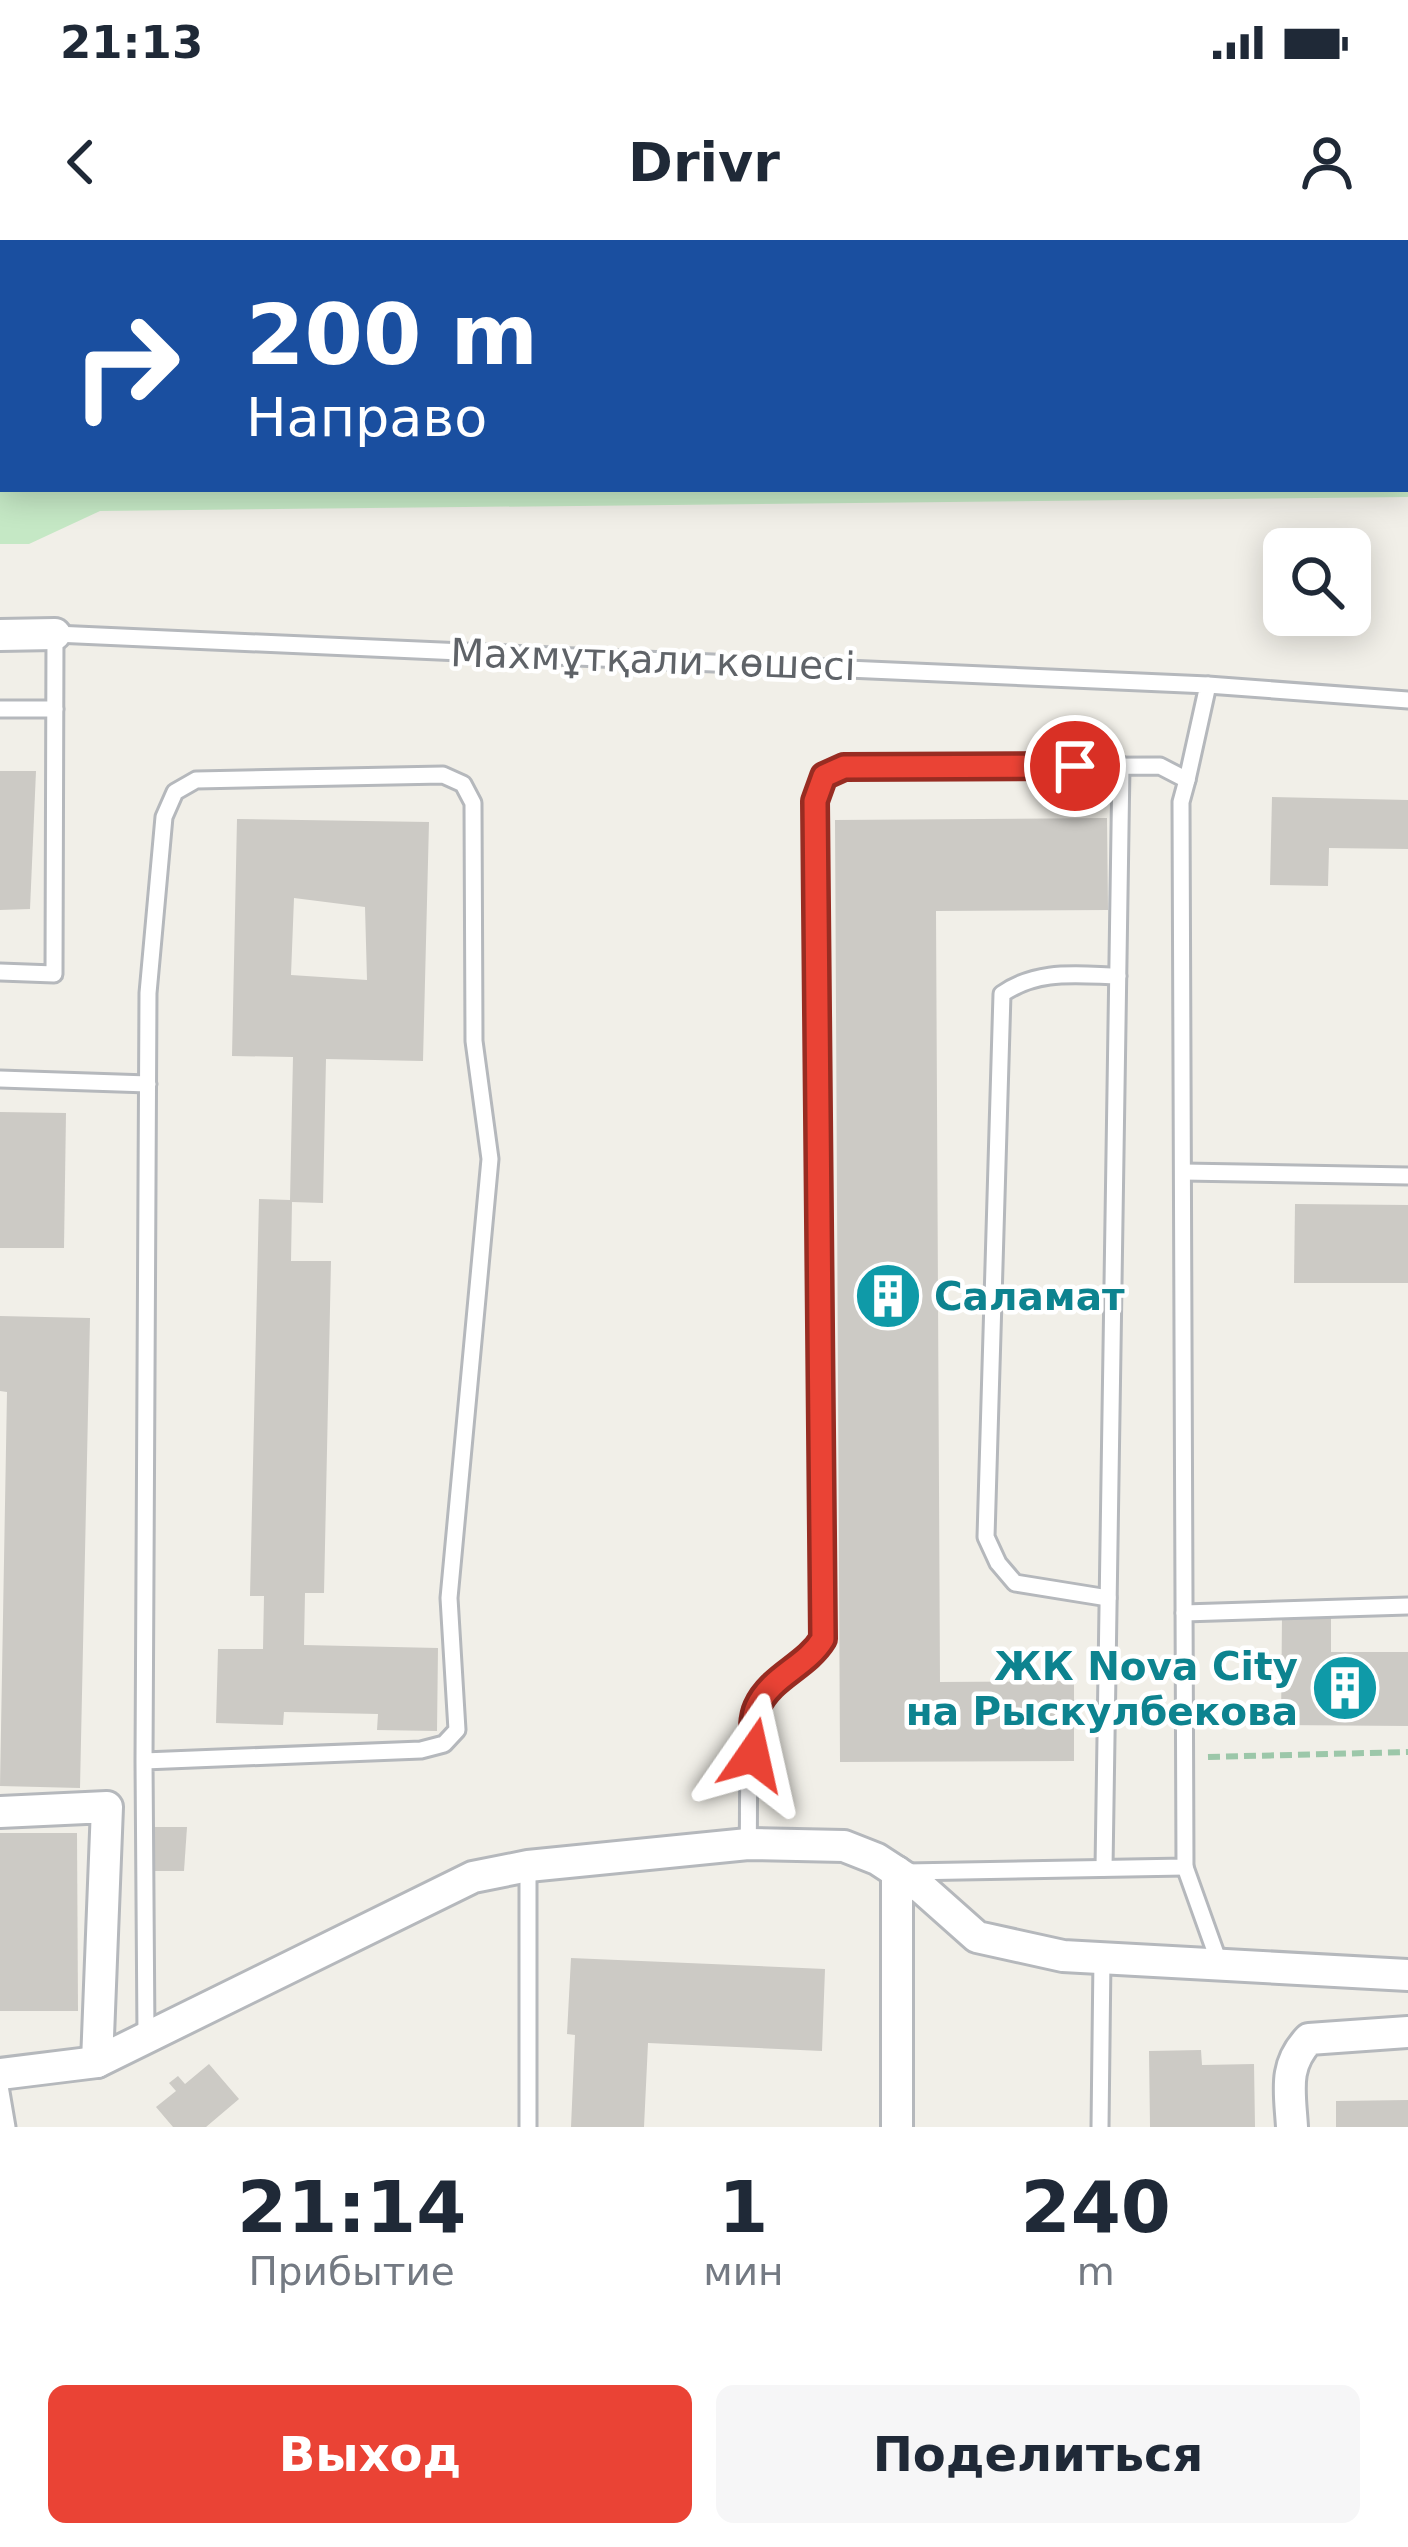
<!DOCTYPE html>
<html lang="ru">
<head>
<meta charset="utf-8">
<style>
	body { margin:0; font-family:"DejaVu Sans",sans-serif; background:#f6f6f7; color:#1f2937; height:100vh; display:flex; flex-direction:column; font-size:45px; white-space:nowrap }
	* { box-sizing:border-box; margin:0 }
	p { font-size:39px; color:#747a83 }
	.icon { flex:none; width:66px; height:66px; fill:none; stroke:currentColor; stroke-width:2; stroke-linecap:round; stroke-linejoin:round }
	.map { position:relative; height:1887px; overflow:hidden }
	.side { display:flex; flex-direction:column; background:#fff; flex:1 }
	.side>* { flex:none }
	.banner { position:absolute; left:0px; top:0px; width:1410px; height:252px; box-shadow:0 6px 30px #0003; background:#1a4fa0; color:#fff; overflow:hidden }
	.tools { position:absolute; left:1263px; top:288px; display:grid; gap:24px }
	.tools a { display:grid; place-items:center; width:108px; height:108px; border-radius:18px; background:#fff; box-shadow:0 6px 30px #0003; font-size:60px }
	.pin { position:absolute; display:grid; place-items:center; width:102px; height:102px; color:#fff; margin:-51px; border:6px solid #fff; border-radius:50%; box-shadow:0 3px 12px #0007 }
	.me { position:absolute; width:132px; margin:-66px; rotate:11deg; stroke-linejoin:round; filter:drop-shadow(0 0 9px #0008) }
	.turn { display:flex; align-items:center; gap:42px; height:252px; padding:0 48px; font-size:54px }
	.turn .icon { width:156px; height:156px; stroke-width:2.5 }
	.turn b { display:block; font-size:84px; line-height:102px }
	.eta { display:flex; justify-content:space-evenly; align-items:center; height:204px; text-align:center }
	.eta b { font-size:72px; font-weight:600; line-height:84px }
	.button { display:flex; gap:24px; margin-top:auto; padding:24px 48px }
	.button a { flex:1; height:138px; border-radius:18px; background:#ea4335; color:#fff; font-size:48px; font-weight:600; line-height:138px; text-align:center }
	.button a+a { background:#f6f6f7; color:#1f2937 }
	.status { display:flex; justify-content:space-between; align-items:center; height:84px; padding:0 60px; background:#fff; direction:ltr }
	.status svg { height:33px; fill:currentColor }
	header { display:flex; justify-content:space-between; align-items:center; height:156px; padding:0 48px; background:#fff; font-size:54px; font-weight:600 }
	.map>svg:first-child { display:block }
</style>
</head>
<body>
<div class="status"><b>21:13</b><svg viewBox="0 0 49 12"><path d="M0 12V9h3v3zM5 12V6h3v6zM10 12V3h3v9zM15 12V0h3v12zM26 1h20v11H26zM47 4h2v5h-2z"/></svg></div>
<header><svg class="icon" aria-label="back" viewBox="0 0 24 24"><path d="M15 5l-7 7 7 7"/></svg>Drivr<svg class="icon" aria-label="person" viewBox="0 0 24 24"><circle cx="12" cy="8" r="4"/><path d="M4 21q1-7 8-7t8 7"/></svg></header>
<div class="map">
<svg width="1408" height="1887" viewBox="0 0 1408 1887">
	<rect width="100%" height="100%" fill="#f1efe8"/>
	<!-- green -->
	<path fill="#c5e8c5" fill-rule="evenodd" d="M0,0H1408V257L100,271L29,304H0ZM3,3H1407V249H3Z"/>
	<!-- building -->
	<g fill="#cccac5" fill-rule="evenodd">
		<path d="M0,531H36L30,669L0,670Z"/>
		<path d="M1272,557L1408,560V609L1329,608L1328,646L1270,645Z"/>
		<path d="M1107,578L1108,670L936,671L940,1442L1074,1441V1521L840,1522L835,580Z"/>
		<path d="M237,579L429,582L423,821L326,819L323,963L292,962L291,1021H331L324,1353H305L304,1405L438,1408L437,1491L377,1490L378,1474L284,1472L283,1485L216,1483L218,1409H263L264,1356H250L259,959L290,960L293,817L232,816ZM294,658L365,667L367,740L291,735Z"/>
		<path d="M0,872L66,873L64,1008H0Z"/>
		<path d="M1295,964L1408,965V1043H1294Z"/>
		<path d="M0,1076L90,1078L80,1548L0,1546L7,1152L0,1151Z"/>
		<path d="M1282,1375L1331,1376V1412H1408V1486L1281,1485Z"/>
		<path d="M153,1587H187L184,1631H151Z"/>
		<path d="M0,1593H77L78,1771H0Z"/>
		<path d="M571,1718L825,1729L822,1811L648,1803L644,1887H571L575,1795L567,1794Z"/>
		<path d="M1201,1810L1202,1825L1254,1824L1255,1887H1150L1149,1811Z"/>
		<path d="M209,1824L239,1859L206,1887H173L156,1867L176,1851L169,1843L178,1836L185,1844Z"/>
		<path d="M1408,1860V1887H1336V1861Z"/>
	</g>
	<g fill="none" stroke-linecap="round" stroke-linejoin="round">
		<defs>
			<g id="lane">
				<path d="M1208,445L1408,460"/>
				<path d="M0,469H55"/>
				<path d="M0,732L54,734L55,394L1208,445L1187,540"/>
				<path d="M0,839L148,844"/>
				<path d="M1183,932L1408,936"/>
				<path d="M1108,1358L1015,1343L998,1323L986,1297L1002,754C1038,729 1076,735 1118,736"/>
				<path d="M1184,1373L1408,1366"/>
				<path d="M144,1521L421,1510L444,1504L457,1490L449,1358L490,919L474,801L473,563L463,544L443,535L196,540L175,552L164,577L148,753L144,1521L146,1796"/>
				<path d="M748,1604C750,1563 743,1479 769,1449C786,1428 809,1422 823,1399L815,561L824,536L844,527L1160,526L1187,540L1181,562L1185,1627L906,1632"/>
				<path d="M1185,1627L1220,1725"/>
				<path d="M1104,1628L1121,525"/>
				<path d="M0,1846L7,1887"/>
				<path d="M528,1887V1626"/>
				<path d="M1100,1887L1102,1718"/>
			</g>
			<g id="street">
				<path d="M0,395L55,394"/>
				<path d="M0,1572L107,1567L97,1822"/>
				<path d="M0,1834L97,1822L473,1637L528,1626L748,1604L844,1606L877,1619L923,1649L977,1697L1063,1716L1408,1735"/>
				<path d="M897,1887V1632"/>
				<path d="M1292,1887C1290,1852 1283,1826 1309,1799L1408,1792"/>
			</g>
		</defs>
		<!-- lane casing -->
		<use href="#lane" stroke="#b5b8bc" stroke-width="21"/>
		<!-- street casing -->
		<use href="#street" stroke="#b5b8bc" stroke-width="36"/>
		<!-- path -->
		<path stroke="#9cc7a9" stroke-width="6" stroke-dasharray="12 6" stroke-linecap="butt" d="M1208,1517L1408,1512"/>
		<!-- lane -->
		<use href="#lane" stroke="#fff" stroke-width="15"/>
		<!-- street -->
		<use href="#street" stroke="#fff" stroke-width="30"/>
	</g>
	<g fill="none" stroke-linecap="round" stroke-linejoin="round">
		<defs>
			<path id="route" d="M753,1515C753,1500 751,1480 757,1467C771,1436 806,1427 823,1399L815,561L824,536L844,527L1075,526"/>
		</defs>
		<!-- route casing -->
		<use href="#route" stroke="#982c22" stroke-width="30"/>
		<!-- route -->
		<use href="#route" stroke="#ea4335" stroke-width="21"/>
	</g>
	<!-- icons -->
	<defs>
		<symbol id="building-disc" viewBox="-11 -11 22 22"><circle r="9.5" fill="#0f9aa8" stroke="#fff"/><path d="M-4-6H4V6H1V3H-1V6H-4ZM-2.5-4.3h1.7v1.8h-1.7ZM.8-4.3h1.7v1.8H.8ZM-2.5-1h1.7V.8h-1.7ZM.8-1h1.7V.8H.8Z" fill="#fff"/></symbol>
	</defs>
	<g fill-rule="evenodd">
		<use href="#building-disc" x="850" y="1018" width="76" height="76"/>
		<use href="#building-disc" x="1307" y="1410" width="76" height="76"/>
	</g>
	<g text-anchor="middle" stroke-width="9" stroke-linejoin="round" paint-order="stroke">
		<!-- street labels -->
		<g font-size="39" fill="#5f6368" stroke="#fff">
			<text transform="translate(653 419) rotate(2)" y="14">Махмұтқали көшесі</text>
		</g>
		<!-- culture labels -->
		<g font-size="39" font-weight="bold" fill="#0d838f" stroke="#fff" text-anchor="start">
			<text x="934" y="1070">Саламат</text>
			<text x="1298" y="1440" text-anchor="end">ЖК Nova City<tspan x="1298" dy="45">на Рыскулбекова</tspan></text>
		</g>
	</g>
</svg>
<div class="tools">
<a><svg class="icon" aria-label="search" viewBox="0 0 24 24"><circle cx="10" cy="10" r="6"/><path d="M15 15l6 6"/></svg></a>
</div>
<div class="pin" style="left:1075px;top:526px;background:#d93025"><svg class="icon" aria-label="arrive" viewBox="0 0 24 24"><path d="M6 21V4h12l-3 4 3 4H6"/></svg></div>
<svg class="me" style="left:753px;top:1515px" viewBox="-20 -20 40 40"><path d="M0-17L14 15 0 8-14 15z" fill="#ea4335" stroke="#fff" stroke-width="4"/></svg>
<div class="banner">
<div class="turn"><svg class="icon" aria-label="right" viewBox="0 0 24 24"><path d="M7 20v-9h11M14 6l5 5-5 5"/></svg><div><b>200 m</b>Направо</div></div>
</div>
</div>
<section class="side">
<div class="eta">
<div><b>21:14</b><p>Прибытие</p></div>
<div><b>1</b><p>мин</p></div>
<div><b>240</b><p>m</p></div>
</div>
<div class="button"><a>Выход</a><a>Поделиться</a></div>
</section>
</body>
</html>
